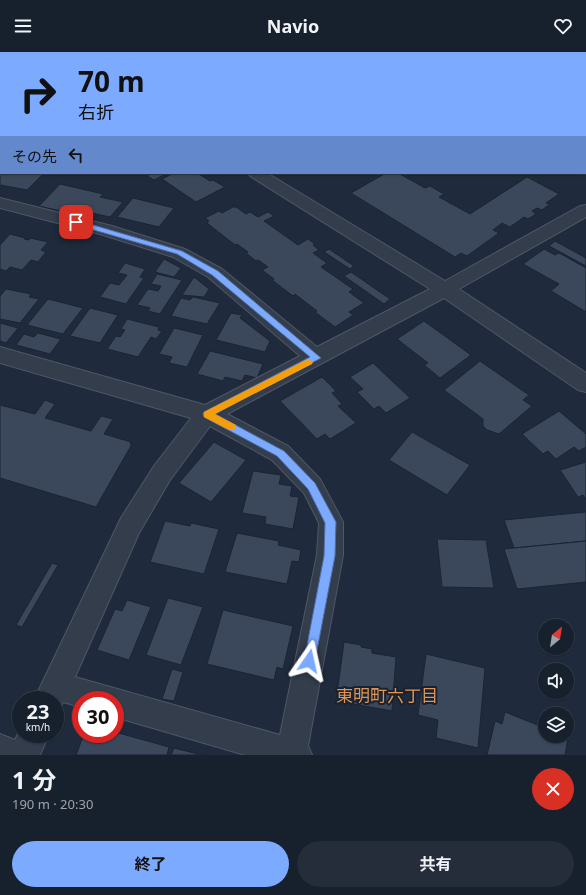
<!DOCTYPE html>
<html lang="ja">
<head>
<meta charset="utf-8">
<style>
	body { margin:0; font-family:"Noto Sans","Noto Sans JP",sans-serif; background:#242d39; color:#f1f3f6; height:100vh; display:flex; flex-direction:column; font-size:15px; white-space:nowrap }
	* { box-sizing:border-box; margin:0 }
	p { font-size:13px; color:#9ea3aa }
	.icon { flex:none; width:22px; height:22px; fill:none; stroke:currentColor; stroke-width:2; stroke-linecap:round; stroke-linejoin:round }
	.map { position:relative; height:703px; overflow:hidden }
	.side { display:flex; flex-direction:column; background:#17202d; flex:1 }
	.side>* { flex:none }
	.top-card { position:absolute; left:0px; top:0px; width:586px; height:122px; box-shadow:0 1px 3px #0004,0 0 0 1px #363e49; background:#7caaff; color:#111; overflow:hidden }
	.needle { width:26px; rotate:30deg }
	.buttons { position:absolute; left:538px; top:567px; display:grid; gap:8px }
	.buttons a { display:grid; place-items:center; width:36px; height:36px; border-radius:50%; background:#17202d; box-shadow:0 1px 3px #0004,0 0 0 1px #363e49; font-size:20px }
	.speed { position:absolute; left:12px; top:639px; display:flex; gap:8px; font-size:20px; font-weight:700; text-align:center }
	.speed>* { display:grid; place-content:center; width:52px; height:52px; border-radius:50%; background:#17202d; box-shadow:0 1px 3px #0004,0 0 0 1px #363e49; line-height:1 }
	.speed small { font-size:10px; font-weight:400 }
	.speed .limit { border:6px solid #d22; background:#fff; color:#111 }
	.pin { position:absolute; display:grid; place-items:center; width:34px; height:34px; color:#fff; margin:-17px; border-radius:8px; box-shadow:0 2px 6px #0006 }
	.me { position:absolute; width:44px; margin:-22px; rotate:11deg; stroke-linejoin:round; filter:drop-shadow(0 0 3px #0008) }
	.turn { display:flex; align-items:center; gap:14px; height:84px; padding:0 12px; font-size:18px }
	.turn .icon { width:52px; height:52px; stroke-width:2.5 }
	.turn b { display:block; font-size:28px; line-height:34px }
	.then { display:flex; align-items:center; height:38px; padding:0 12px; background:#0003; gap:8px; font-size:15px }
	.round { display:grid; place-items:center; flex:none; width:42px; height:42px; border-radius:21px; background:#242d39 }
	.head { display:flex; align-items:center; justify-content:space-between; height:68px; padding:0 12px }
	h1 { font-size:24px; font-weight:700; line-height:30px }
	.primary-button { display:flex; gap:8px; margin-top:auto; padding:8px 12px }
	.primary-button a { flex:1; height:46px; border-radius:24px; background:#7caaff; color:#111; font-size:16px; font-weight:700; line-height:46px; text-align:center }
	.primary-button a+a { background:#242d39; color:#f1f3f6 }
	header { display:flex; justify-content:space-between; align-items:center; height:52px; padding:0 12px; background:#17202d; font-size:18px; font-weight:700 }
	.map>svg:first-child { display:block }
</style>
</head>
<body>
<header><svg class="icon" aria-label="menu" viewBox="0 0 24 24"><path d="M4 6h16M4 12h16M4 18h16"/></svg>Navio<svg class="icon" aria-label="heart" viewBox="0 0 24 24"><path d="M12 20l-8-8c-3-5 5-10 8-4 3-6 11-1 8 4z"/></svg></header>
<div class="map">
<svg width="586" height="703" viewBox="0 0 586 703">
	<rect width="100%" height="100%" fill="#1f2a3c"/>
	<!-- building -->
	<g fill="#3b485b" stroke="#1b2432">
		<path d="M0,97L1,121H44L27,138L0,133Z"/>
		<path d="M152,121H168L154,128L147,124Z"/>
		<path d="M174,121H197L210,129L213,128L225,135L196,150L162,127Z"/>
		<path d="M386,121H398L425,136L430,134L444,142L439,145L470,162L527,125L559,142L546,151L550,152L542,158L537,156L532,159L536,162L528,167L524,165L510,175L502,171L493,178L499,181L467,204L461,201L455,205L351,141Z"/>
		<path d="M60,132L103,142L100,145L123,150L110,165L87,160L83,164L39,154Z"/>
		<path d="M133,146L174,156L159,175L117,165Z"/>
		<path d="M233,155H236L246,162L250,160L258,165L268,160L274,164L264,169L298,193L308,187L315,192L313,193L319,198L313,201L327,211L321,215L353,237L349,240L364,251L349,260L353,263L335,275L315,260L317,259L295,242L293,244L272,228L274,227L262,218L268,215L258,208L256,209L246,201L248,200L237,192L235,193L207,171L209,169L205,166L219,159L222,161Z"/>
		<path d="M10,182L25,186L24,187L29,188L30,186L48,190L41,198L46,200L38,210L31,208L22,218L10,215L6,219L0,217V193Z"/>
		<path d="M555,189L586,206V214L549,194Z"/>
		<path d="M329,197L354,214L350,217L324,200Z"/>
		<path d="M544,197L555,203L559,201L586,216V260L551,239L559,232L523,212Z"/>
		<path d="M164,207L181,216L174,225L155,220Z"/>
		<path d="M125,211L145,217L140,225L144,226L126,252L100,245L110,231L119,233L127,223L118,221Z"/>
		<path d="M351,220L390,247L384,252L344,224Z"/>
		<path d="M157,222L182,228L160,262L148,259L150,256L137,253L148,237L158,239L161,234L151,232Z"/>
		<path d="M194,225L209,237L204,245L182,243Z"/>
		<path d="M6,237L31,242L29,245L39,247L20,271L0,267V244Z"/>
		<path d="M193,245L220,251L207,272L171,264L181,246L190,248Z"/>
		<path d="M48,247L83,256L63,282L27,273Z"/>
		<path d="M90,256L118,263L100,291L70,284Z"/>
		<path d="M231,261L242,263L240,266L270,289L265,300L216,288Z"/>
		<path d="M127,267L159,275L158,278L162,279L156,287L151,285L138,305L107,297L116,284L120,285L125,278L121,277Z"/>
		<path d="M424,269L471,303L440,326L424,313L428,311L397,287Z"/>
		<path d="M0,271L18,276L6,291L0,289Z"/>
		<path d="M174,276L203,283L187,315L169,311L172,305L159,302Z"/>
		<path d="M38,281L61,287L50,302L16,293L24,282L34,285Z"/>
		<path d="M210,299L263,312L257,326L245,323L242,329L225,325L223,329L197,322Z"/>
		<path d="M480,309L529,343L523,348L532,354L499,382L487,378L483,374V367L444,338Z"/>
		<path d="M373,311L410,346L386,361L379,354L374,357L357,340L363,337L350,325Z"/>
		<path d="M322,325L336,339L332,341L342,352L338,354L356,371L330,387L325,382L317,387L280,349Z"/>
		<path d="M45,348L55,352L45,366L91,379L101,364L113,367L104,382L131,390L130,392H132L96,455L0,426V353L35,362Z"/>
		<path d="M559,359L586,382V395L579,399L574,395L556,407L548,399L543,402L522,382Z"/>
		<path d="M412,380L470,413L447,443L389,408Z"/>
		<path d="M214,390L246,408L211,450L179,431Z"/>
		<path d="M586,410V447L583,443L578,445L560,418Z"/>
		<path d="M253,419L281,423L279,432L292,434L290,444L299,445L293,477L265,472L266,465L242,461Z"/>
		<path d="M586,460V489L514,496L504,468Z"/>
		<path d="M165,469L190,474L191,471L219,477L204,522L150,510Z"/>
		<path d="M237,481L279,489L278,493L301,498L299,510L292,509L287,532L225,520Z"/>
		<path d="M437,487L486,488L494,536L442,535Z"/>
		<path d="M586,489V530L517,537L504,497Z"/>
		<path d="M52,511L58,513L22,575L16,573Z"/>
		<path d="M168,546L203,555L181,613L146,603Z"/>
		<path d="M127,548L151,555L129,608L97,598L115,557L122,559Z"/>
		<path d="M223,558L293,574L283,617L277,615L274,628L207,612Z"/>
		<path d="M344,590L361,593V595L372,597V601L396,605L392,659L336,649Z"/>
		<path d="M426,602L485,616L478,696L436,686L438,668L418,663Z"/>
		<path d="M172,617L183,620L174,649L162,647Z"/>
		<path d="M505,660L545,676V684L568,686L565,703H487L495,669L502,672Z"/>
		<path d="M115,680L169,695L167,703H76L84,682H115Z"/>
		<path d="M174,696L202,703H171Z"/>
	</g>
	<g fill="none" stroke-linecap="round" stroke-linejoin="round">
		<defs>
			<g id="minor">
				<path d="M60,0H75L76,1H61Z"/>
				<path d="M338,0H356L337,1Z"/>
				<path d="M510,0H527L528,1H511Z"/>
				<rect x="585" y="16" width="1" height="8"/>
				<rect x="0" y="49" width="1" height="8"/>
				<path d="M248,121H267L445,229L580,154L586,153V165L459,237L586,321V340L578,338L444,246L227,362L288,394L320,427L343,470V503L308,694L312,703H245L115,665V648H81V655L63,650L59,658L55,660V648H34L121,466L154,414L191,366L0,311V295L205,353L300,304L208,225L173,205L100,182L0,156V146L112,174L185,197L222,217L317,295L430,237L250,124ZM210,374L272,408L304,441L319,471L317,503L280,683L75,625L139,481L170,428Z"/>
				<path d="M21,676V682H49L40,703H0V682L15,688Z"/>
			</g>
		</defs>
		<!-- minor casing -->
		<use href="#minor" stroke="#4e5766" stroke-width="2"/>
		<!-- minor -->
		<use href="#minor" fill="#333d4c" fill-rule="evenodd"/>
	</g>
	<!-- route -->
	<path fill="#7caaff" stroke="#516ea6" d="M76,168L182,199L218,219L321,306L215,362L284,399L315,431L336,470L335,504L314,614L309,615L305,614L304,609L324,504L325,471L308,437L277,404L204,365L203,362L204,360L310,305L212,223L177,202L73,172L72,170Z"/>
	<!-- slow -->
	<path fill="#f59e0b" d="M308,307L313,310L312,312L215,362L236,373V378H229L204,365V360Z"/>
	<g text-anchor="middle" stroke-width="4" stroke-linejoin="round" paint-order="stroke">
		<!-- near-neighbourhood labels -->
		<g font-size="17" fill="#de9553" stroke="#192230">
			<text x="387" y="650">東明町六丁目</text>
		</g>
	</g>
</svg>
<div class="buttons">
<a><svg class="needle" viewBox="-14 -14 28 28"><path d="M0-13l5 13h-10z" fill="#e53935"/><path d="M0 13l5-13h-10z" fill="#9ea3aa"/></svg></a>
<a><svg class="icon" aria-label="sound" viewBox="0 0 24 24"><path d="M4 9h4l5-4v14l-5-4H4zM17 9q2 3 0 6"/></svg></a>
<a><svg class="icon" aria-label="layers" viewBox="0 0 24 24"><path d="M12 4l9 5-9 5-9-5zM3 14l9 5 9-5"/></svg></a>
</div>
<div class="speed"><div>23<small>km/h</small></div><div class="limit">30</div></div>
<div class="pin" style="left:76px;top:170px;background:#d93025"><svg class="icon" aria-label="arrive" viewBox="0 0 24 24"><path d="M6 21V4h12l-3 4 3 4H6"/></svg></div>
<svg class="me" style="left:309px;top:609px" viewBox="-20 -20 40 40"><path d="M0-17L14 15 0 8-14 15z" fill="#7caaff" stroke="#fff" stroke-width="4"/></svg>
<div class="top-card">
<div class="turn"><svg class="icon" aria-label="right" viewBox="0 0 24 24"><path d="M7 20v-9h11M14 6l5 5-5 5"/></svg><div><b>70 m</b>右折</div></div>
<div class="then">その先<svg class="icon" aria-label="left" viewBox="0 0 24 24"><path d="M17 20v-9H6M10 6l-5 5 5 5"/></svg></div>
</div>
</div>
<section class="side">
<div class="head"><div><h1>1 分</h1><p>190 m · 20:30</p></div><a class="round" style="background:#d93025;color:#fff"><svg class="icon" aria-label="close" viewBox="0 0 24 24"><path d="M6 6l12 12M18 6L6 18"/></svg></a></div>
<div class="primary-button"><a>終了</a><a>共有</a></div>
</section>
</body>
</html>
